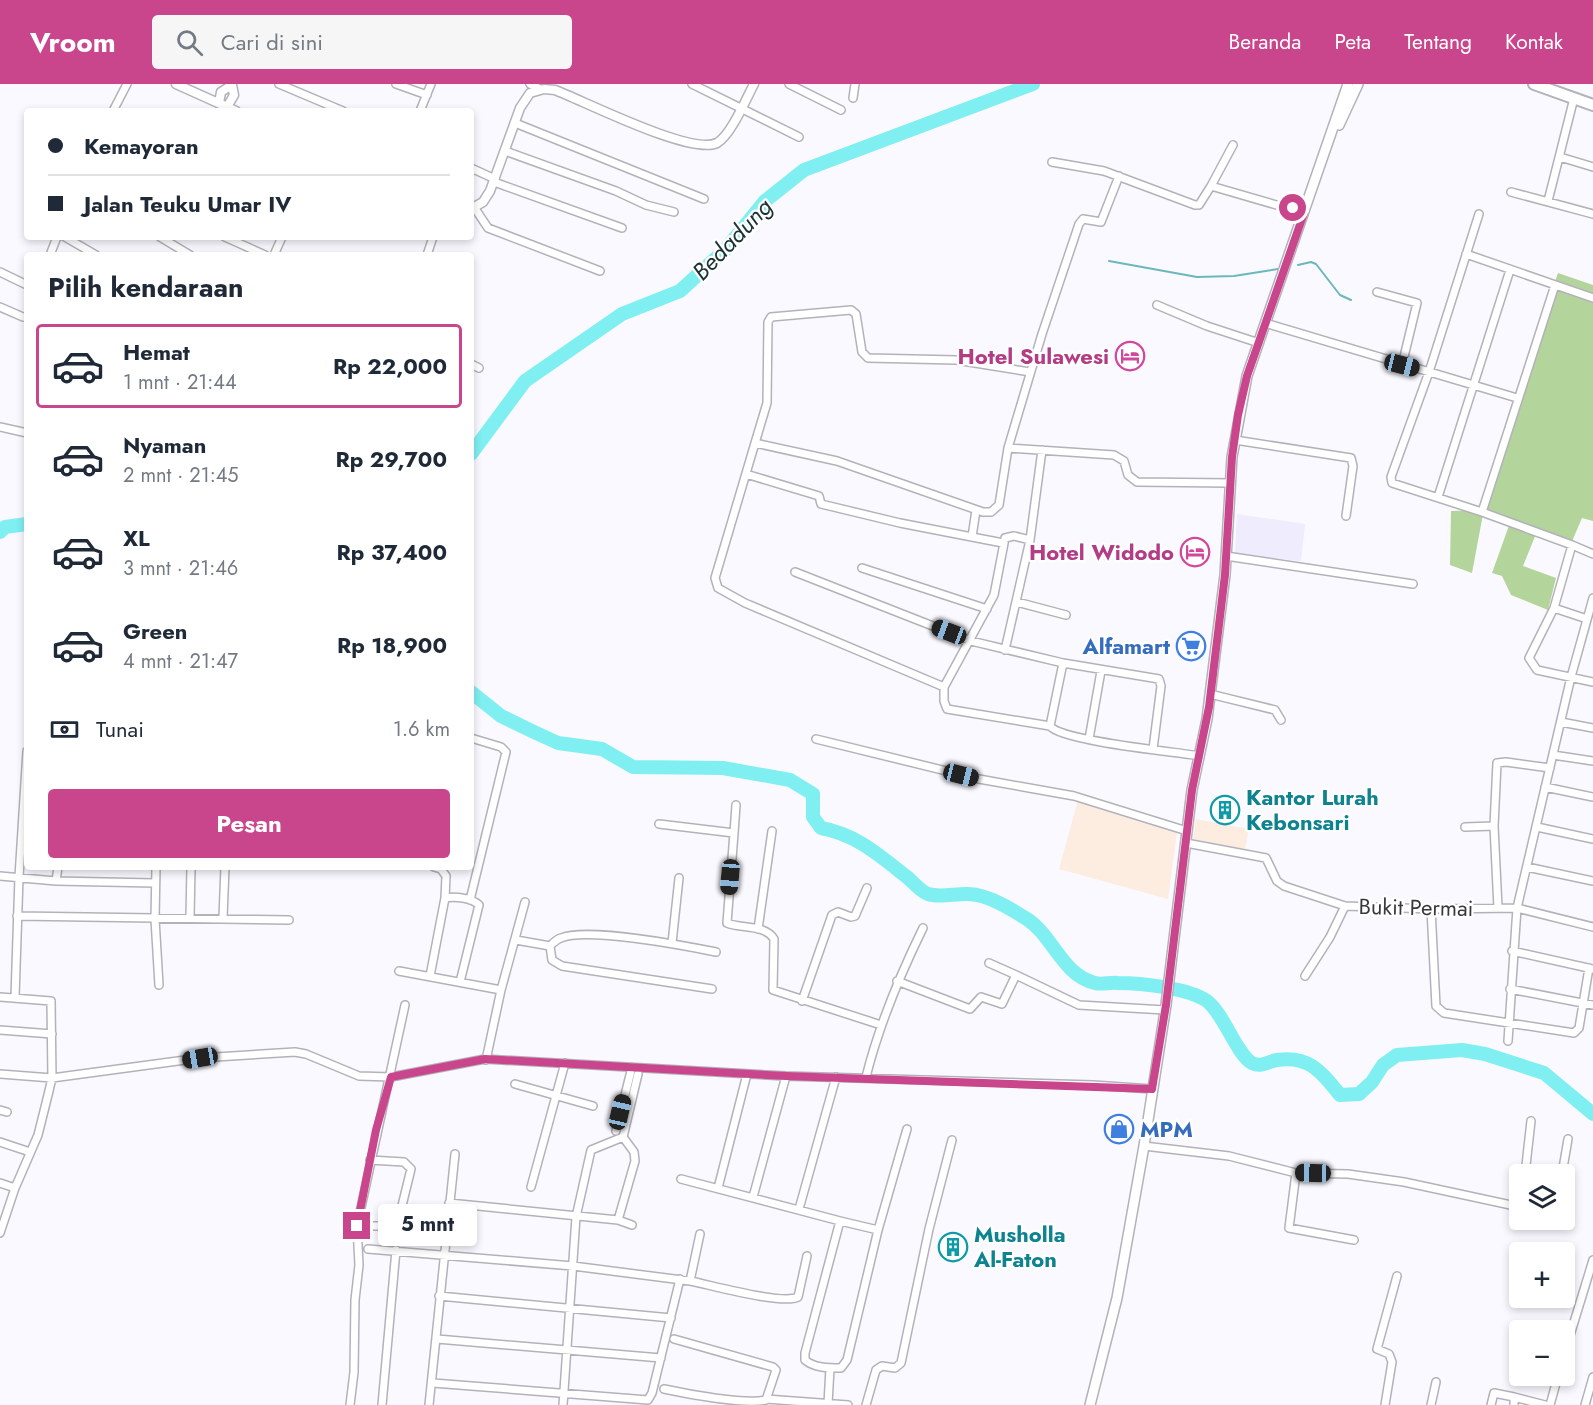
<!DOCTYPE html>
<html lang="id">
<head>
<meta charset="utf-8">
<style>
  :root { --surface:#fff; --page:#f6f6f7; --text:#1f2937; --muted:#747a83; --line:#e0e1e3; --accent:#ca468c }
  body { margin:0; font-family:Jost,sans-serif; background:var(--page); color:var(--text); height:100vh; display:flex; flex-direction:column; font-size:22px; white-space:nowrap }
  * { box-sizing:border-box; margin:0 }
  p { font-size:20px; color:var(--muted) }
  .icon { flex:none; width:33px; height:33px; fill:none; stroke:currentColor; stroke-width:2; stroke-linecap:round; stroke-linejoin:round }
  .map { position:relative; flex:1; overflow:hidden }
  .details { position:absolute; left:24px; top:168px; width:450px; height:618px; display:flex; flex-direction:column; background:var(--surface); border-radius:6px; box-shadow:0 3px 9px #0003 }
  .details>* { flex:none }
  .top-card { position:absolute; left:24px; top:24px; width:450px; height:132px; border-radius:6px; box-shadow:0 3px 9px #0003; display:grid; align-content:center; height:132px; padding:0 24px; background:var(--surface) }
  .buttons { position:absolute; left:1509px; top:1080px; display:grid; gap:12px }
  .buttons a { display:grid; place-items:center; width:66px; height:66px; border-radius:6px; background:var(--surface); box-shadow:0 3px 9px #0003; font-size:30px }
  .end { position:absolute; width:27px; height:27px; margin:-14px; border:8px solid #ca468c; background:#fff; box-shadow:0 0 0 3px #fff }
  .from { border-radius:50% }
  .bubble { position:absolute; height:42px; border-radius:6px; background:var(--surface); box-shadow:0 3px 9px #0003; font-size:20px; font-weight:700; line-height:42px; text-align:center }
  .car { position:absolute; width:18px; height:36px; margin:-18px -9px; border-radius:8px; box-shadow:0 0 4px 2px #0007; background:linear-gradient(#222 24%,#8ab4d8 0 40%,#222 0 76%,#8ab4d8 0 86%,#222 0) }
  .top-card b { display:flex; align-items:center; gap:21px; height:57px; font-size:22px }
  .top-card b+b { border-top:2px solid var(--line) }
  .top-card i { width:15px; height:15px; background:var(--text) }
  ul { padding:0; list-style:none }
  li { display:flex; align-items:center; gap:18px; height:84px; margin:0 12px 9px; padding:0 12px; border:3px solid transparent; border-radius:6px }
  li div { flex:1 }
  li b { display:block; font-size:22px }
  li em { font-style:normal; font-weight:700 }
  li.selected { border-color:var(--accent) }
  li>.icon { width:54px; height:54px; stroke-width:1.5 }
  h2 { padding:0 24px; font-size:27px; line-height:72px }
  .pay { display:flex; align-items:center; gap:15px; height:66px; padding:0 24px; font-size:22px }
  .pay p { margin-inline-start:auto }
  .cta { display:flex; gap:12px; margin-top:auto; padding:12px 24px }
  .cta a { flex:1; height:69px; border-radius:6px; background:var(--accent); color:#fff; font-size:24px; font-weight:700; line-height:69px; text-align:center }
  header { display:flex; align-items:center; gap:36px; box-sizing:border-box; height:84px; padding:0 30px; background:var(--accent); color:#fff }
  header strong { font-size:28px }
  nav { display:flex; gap:33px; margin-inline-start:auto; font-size:21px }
  .search { width:420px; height:54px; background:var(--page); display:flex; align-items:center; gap:15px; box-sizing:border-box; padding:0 21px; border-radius:6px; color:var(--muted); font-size:22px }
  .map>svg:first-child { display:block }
  .built { fill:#eeecfd }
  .education { fill:#fcede0 }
  .green { fill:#b3d49a }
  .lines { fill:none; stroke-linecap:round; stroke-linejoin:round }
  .stream { stroke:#6ab8bb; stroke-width:2 }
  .river { stroke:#7feff2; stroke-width:14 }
  .minor-casing { stroke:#b3b2bb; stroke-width:10 }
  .tertiary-casing { stroke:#b3b2bb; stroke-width:11 }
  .secondary-casing { stroke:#b3b2bb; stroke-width:12 }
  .trunk-casing { stroke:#b3b2bb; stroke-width:14 }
  .minor { stroke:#fff; stroke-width:7 }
  .tertiary { stroke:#fff; stroke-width:8 }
  .secondary { stroke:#fff; stroke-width:9 }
  .trunk { stroke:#fff; stroke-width:10 }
  .route { stroke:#ca468c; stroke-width:8 }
  .labels { text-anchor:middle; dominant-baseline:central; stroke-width:4.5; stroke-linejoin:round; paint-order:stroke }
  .hotel-label { font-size:22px; font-weight:bold; fill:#b23c85; stroke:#fff; text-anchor:end }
  .shop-label { font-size:22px; font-weight:bold; fill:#366cbe; stroke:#fff; text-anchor:end }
  .culture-label { font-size:22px; font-weight:bold; fill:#0d838f; stroke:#fff; text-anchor:start }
  .street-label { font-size:22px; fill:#39383c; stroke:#fff }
  .water-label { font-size:24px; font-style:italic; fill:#1d3232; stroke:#fff }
</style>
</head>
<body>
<header>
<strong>Vroom</strong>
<div class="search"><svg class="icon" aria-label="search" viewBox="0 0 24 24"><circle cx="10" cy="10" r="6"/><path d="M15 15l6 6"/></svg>Cari di sini</div>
<nav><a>Beranda</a><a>Peta</a><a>Tentang</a><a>Kontak</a></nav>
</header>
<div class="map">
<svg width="1593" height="1321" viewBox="0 0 1593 1321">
  <rect width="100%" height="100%" fill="#faf9ff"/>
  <!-- built -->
  <path class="built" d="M 1237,430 L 1305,440 L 1301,477 L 1235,470 Z"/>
  <!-- education -->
  <path class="education" d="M 1078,716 L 1177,748 L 1168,815 L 1059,785 Z
    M 1196,735 L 1249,745 L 1245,765 L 1193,755 Z"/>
  <!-- green -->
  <path class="green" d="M 1558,189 L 1593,201 L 1593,437 L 1582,434 L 1570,462 L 1536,450 L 1523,482 L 1556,494 L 1548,526 L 1511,511 L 1502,492 L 1492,489 L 1511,436 L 1483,430 L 1472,489 L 1450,481 L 1451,427 L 1478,426 Z"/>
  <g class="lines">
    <!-- stream -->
    <path class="stream" d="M 1109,177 L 1197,193 L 1234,192 L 1278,185
      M 1298,181 L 1311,178 L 1316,180 L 1340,211 L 1351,216"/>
    <!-- river -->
    <path class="river" d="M 471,370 L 525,297 L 622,230 L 680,207 L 726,165 L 765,117 L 804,86 L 1033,0
      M 0,448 L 5,443 L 27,440
      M 471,608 L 501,632 L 534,648 L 558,659 L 602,665 L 633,683 L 723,684 L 790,696 L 813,710 L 813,733 L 821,744 C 856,750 880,772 907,793 C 913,798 921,808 928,810 C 940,814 957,809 969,810 C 989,811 1011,825 1027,835 C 1053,852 1062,891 1095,899 C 1102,901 1111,898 1118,899 C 1141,899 1188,904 1207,917 C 1224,930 1237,971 1252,979 C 1262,984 1268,977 1277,976 C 1310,971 1322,989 1340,1011 L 1359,1010 L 1372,998 L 1383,981 L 1397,971 L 1462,966 L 1485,970 L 1544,989 L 1593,1030"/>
    <!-- minor casing -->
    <g class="minor-casing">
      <path id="minor" d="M 279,0 L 343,27
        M 396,0 L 427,11
        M 530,0 L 540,5
        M 692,0 L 799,53
        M 789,0 L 841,26
        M 853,14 L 855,0
        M 113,27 L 127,0
        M 420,27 L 431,0
        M 515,39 L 704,115
        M 505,67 L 616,107 L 646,121 L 674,128
        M 1560,73 L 1593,83
        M 1052,78 L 1104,87 L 1195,121 L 1199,121 L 1211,102 L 1304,129
        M 471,84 L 495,95
        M 494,98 L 622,144
        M 1211,102 L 1233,61
        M 1511,108 L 1593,130
        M 1548,117 L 1574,14
        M 474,123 L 488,144 L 600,187
        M 1479,130 L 1429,288 L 1391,393 L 1392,399 L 1482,428 L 1555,201
        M 65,153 L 96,171
        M 160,153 L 190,171
        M 225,153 L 265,171
        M 1466,170 L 1593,214
        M 50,171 L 57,153
        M 274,171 L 282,153
        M 427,171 L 433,153
        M 0,188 L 27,201
        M 1377,208 L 1417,219 L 1402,281
        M 1157,221 L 1207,242 L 1259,259
        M 0,223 L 23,233
        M 1265,239 L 1517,314
        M 471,280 L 479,284
        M 0,343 L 27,349
        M 1235,356 L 1351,374 L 1353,382 L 1346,432
        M 755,359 L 767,319 L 768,238 L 771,233 L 851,226 L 856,230 L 862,268 L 868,274 L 956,276 L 1030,288
        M 1008,364 L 1042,250 L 1079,140 L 1083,135 L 1101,138 L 1119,92
        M 746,390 L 819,412 L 821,420 L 900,439 L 972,453 L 976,426
        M 1438,413 L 1510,186
        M 1482,428 L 1572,461
        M 972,453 L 1003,459
        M 1593,470 L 1572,461 L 1554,524 L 1529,574 L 1537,586 L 1593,598
        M 1226,472 L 1413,500
        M 862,484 L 987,525
        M 795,488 L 971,557 L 1063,579 L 1159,595 L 1161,602 L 1153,665
        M 1017,518 L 1066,531
        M 1554,524 L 1587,535
        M 1005,566 L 1030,456 L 1042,366
        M 944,603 L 994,511 L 1005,454 L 1014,452 L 1030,456
        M 1210,610 L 1275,626 L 1281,636
        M 1561,638 L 1593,644
        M 1050,642 L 1063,579
        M 816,655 L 979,695 L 1074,712 L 1187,747
        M 1089,655 L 1101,587
        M 1553,671 L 1593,677
        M 1200,672 C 1176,668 1061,657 1050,642 L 947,625 L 944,617 L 944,603 L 745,519 L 718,504 L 715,494 L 755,359 L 837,377 L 983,428 L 991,428 L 999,421 L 1008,364 L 1114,371 L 1124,377 L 1128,391 L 1137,398 L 1230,399
        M 1545,703 L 1593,713
        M 659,740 L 734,749 L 727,839 C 741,845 765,840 774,855 L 773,906 L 881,941
        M 1494,742 L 1498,824
        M 1465,743 L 1494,742 L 1497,679 L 1506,678 L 1550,684
        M 1537,743 L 1593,755
        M 734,749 L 736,721
        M 1186,759 L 1266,774 L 1277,797 L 1284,802 L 1345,822 L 1431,825 L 1517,824 L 1593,843
        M 156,783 L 155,835 L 159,901
        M 434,783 L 441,785 L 446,792 L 445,814
        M 1527,783 L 1593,797
        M 0,792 L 56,797 L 155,799
        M 56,797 L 58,783
        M 470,816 L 506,668 L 501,663 L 471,654
        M 1431,825 L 1436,922 L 1444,929 L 1574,949 L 1579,944 L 1589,884
        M 17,832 L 289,836
        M 190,833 L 191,783
        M 223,834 L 225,783
        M 758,845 L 772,747
        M 516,856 L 550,862 C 553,859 557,855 561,854 C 587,843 686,862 716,868
        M 672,859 L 679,794
        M 550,862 L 552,876 L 562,882 L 712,905
        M 1512,867 L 1593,885
        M 989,879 L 1016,891
        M 399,887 L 501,906
        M 430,892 L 445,814 C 455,812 472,814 479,821 L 460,898
        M 1305,892 L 1330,853 L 1345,822
        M 897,897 L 970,925 L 981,913 L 1002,920 L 1016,891 L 1079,921 L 1165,926
        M 1510,905 L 1593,921
        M 0,913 L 51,917 L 52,994 L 48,1011 L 38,1051 L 15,1104 L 0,1149
        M 15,913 L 19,793 L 27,667
        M 802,917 L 832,831 L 838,828 L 851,833 L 855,832 L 867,804
        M 0,946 L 52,950
        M 1508,957 L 1517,824 L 1571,593 L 1593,514
        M 486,976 L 501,906 L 525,818
        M 0,990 L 52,994 L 200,974 L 295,968 L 306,970 L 359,992 L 391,993 L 485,975 L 786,992 L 1093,1001 L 1152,1005
        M 866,993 C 879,941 899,893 923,844
        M 515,1000 L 593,1022
        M 0,1026 L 7,1028
        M 616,1047 L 632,983
        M 0,1058 L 30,1068
        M 1144,1062 L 1229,1072 L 1296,1089 L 1348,1090 L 1404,1098 L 1520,1123
        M 1296,1089 L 1289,1144 L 1354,1156
        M 1525,1090 L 1531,1037
        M 1562,1090 L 1568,1055
        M 681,1095 L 840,1137
        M 0,1099 L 15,1104
        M 531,1103 L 565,979
        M 718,1104 L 747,990
        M 753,1113 L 786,992
        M 449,1119 L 618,1136 L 632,1141
        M 799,1125 L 836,993
        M 618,1136 L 635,1077 L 634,1068 L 623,1053
        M 840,1137 L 878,1146 L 847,1276 L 841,1284 C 829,1284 814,1284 805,1276 L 805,1269 Z
        M 357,1142 L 397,1142 L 411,1085 L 404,1078 L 370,1076
        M 878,1146 L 907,1045
        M 700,1150 L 690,1197 C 711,1201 782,1221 798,1213 L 807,1172
        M 368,1165 L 573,1182 L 690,1197
        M 439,1212 L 671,1234
        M 437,1255 L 661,1274
        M 1564,1271 L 1593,1176
        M 433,1299 L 648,1316 L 652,1309 L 680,1195
        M 664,1305 C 687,1310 746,1321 766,1316 L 776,1286 L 773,1283 L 674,1255
        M 766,1315 L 848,1321
        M 828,1320 L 830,1284
        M 350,1321 L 354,1288 L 355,1216 L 359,1181 L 357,1142 L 405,921
        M 382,1321 L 396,1166
        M 429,1321 L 455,1070
        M 563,1321 L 576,1133 L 591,1066 L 623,1053 L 638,990
        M 866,1321 L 876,1286 L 882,1282 L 895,1284 L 901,1279 L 929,1145 L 952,1056
        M 1385,1321 L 1392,1278 L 1389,1270 L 1377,1265 L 1397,1192
        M 1431,1321 L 1436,1298
        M 1491,1321 L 1494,1309 L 1514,1313
        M 1514,1321 L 1514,1313 L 1545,1321
        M 1550,1321 L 1558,1292
        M 1585,1321 L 1593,1293"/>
    </g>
    <!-- tertiary casing -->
    <g class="tertiary-casing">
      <path id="tertiary" d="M 176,0 L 236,27
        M 219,19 L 221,8 L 232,1
        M 227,23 L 234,11 L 232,1
        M 471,125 L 483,118 L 490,107 L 520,24 L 530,9 L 544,5 L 555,6 C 584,17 692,72 717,59 C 731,51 746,15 754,0"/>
    </g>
    <!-- secondary casing -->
    <g class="secondary-casing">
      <path id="secondary" d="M 1339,41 L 1358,0
        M 1090,1321 L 1117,1214 L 1144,1062 L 1166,921 L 1192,706 L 1207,635 L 1225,491 L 1232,373 L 1247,292 L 1348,0"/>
    </g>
    <!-- trunk casing -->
    <g class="trunk-casing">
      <path id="trunk" d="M 1534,0 L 1593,21"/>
    </g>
    <!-- minor -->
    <use href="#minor" class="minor"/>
    <!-- tertiary -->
    <use href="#tertiary" class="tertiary"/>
    <!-- secondary -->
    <use href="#secondary" class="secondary"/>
    <!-- trunk -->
    <use href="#trunk" class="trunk"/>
  </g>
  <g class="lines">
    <!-- route -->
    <path class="route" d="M 357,1142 L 376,1046 L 391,993 L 485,975 L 786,992 L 1152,1005 L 1166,921 L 1192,706 L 1209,623 L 1225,491 L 1232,373 L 1238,331 L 1247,292 L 1304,129 L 1293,124"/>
  </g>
  <!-- icons -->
  <defs>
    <g id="hotel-ring" transform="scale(1.5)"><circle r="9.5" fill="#fff" stroke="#d1479c" stroke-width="1.5"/><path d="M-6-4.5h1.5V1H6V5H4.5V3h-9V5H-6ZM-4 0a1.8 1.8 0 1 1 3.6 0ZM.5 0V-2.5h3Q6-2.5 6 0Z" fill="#d1479c"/></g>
    <g id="supermarket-ring" transform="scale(1.5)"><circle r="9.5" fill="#fff" stroke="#3f7fe0" stroke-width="1.5"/><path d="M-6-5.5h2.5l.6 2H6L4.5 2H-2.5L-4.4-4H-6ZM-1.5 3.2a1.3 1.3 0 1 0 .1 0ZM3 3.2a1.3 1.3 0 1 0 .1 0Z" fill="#3f7fe0"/></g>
    <g id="building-ring" transform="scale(1.5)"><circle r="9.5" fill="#fff" stroke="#0f9aa8" stroke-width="1.5"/><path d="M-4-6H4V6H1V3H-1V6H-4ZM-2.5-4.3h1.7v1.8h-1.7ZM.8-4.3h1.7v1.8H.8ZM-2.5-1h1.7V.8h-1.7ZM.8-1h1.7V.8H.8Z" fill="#0f9aa8"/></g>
    <g id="shop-ring" transform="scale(1.5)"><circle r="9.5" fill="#fff" stroke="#3f7fe0" stroke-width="1.5"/><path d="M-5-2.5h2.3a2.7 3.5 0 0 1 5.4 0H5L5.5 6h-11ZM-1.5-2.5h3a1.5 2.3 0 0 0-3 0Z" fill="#3f7fe0"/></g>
  </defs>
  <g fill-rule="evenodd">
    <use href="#hotel-ring" x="1130" y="272"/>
    <use href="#hotel-ring" x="1195" y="468"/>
    <use href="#supermarket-ring" x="1191" y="562"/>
    <use href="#building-ring" x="1225" y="726"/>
    <use href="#shop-ring" x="1119" y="1045"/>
    <use href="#building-ring" x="953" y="1163"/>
  </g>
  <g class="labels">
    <!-- hotel labels -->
    <g class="hotel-label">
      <text x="1109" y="272">Hotel Sulawesi</text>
      <text x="1174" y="468">Hotel Widodo</text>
    </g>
    <!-- shop labels -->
    <g class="shop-label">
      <text x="1170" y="562">Alfamart</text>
      <text x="1140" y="1045" text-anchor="start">MPM</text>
    </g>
    <!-- culture labels -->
    <g class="culture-label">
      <text x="1246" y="713">Kantor Lurah<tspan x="1246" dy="25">Kebonsari</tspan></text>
      <text x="974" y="1150">Musholla<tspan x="974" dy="25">Al-Faton</tspan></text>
    </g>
    <!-- street labels -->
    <g class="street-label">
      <text transform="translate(1416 823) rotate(1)">Bukit Permai</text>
    </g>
    <!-- water labels -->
    <g class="water-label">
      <text transform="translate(732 155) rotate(-46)">Bedadung</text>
    </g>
  </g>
</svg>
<div class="buttons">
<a><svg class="icon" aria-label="layers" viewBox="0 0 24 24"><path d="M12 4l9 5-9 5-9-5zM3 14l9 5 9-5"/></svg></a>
<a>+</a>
<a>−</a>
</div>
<i class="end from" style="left:1293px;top:124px"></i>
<i class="end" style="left:357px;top:1142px"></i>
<div class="bubble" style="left:378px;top:1120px;width:99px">5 mnt</div>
<i class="car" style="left:1402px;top:281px;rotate:104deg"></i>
<i class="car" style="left:949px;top:548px;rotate:291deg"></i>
<i class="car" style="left:961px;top:691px;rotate:104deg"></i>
<i class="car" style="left:730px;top:793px;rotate:185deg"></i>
<i class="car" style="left:200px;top:974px;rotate:260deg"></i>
<i class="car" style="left:620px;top:1028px;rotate:13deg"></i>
<i class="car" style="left:1313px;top:1089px;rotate:271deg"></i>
<div class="top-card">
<b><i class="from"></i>Kemayoran</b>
<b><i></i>Jalan Teuku Umar IV</b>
</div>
<section class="details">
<h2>Pilih kendaraan</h2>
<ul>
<li class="selected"><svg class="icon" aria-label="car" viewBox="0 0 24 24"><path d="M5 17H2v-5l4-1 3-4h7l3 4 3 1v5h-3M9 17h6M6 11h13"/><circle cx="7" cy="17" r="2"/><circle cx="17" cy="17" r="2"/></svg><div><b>Hemat</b><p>1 mnt · 21:44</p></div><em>Rp 22,000</em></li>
<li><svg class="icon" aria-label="car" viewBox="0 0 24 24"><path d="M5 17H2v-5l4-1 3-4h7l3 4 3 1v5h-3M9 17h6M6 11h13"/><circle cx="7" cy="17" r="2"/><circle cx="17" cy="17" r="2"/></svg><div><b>Nyaman</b><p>2 mnt · 21:45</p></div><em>Rp 29,700</em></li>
<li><svg class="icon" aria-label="car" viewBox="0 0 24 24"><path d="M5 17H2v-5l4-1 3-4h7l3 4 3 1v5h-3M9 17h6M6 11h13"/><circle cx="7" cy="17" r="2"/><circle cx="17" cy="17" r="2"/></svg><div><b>XL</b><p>3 mnt · 21:46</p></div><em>Rp 37,400</em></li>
<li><svg class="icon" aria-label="car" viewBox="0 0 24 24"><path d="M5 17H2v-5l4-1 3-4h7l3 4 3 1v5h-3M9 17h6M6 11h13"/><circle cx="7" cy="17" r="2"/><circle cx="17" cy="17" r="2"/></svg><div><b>Green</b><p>4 mnt · 21:47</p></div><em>Rp 18,900</em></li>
</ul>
<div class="pay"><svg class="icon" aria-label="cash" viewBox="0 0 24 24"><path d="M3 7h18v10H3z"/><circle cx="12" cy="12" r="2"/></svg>Tunai<p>1.6 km</p></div>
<div class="cta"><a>Pesan</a></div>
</section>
</div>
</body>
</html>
